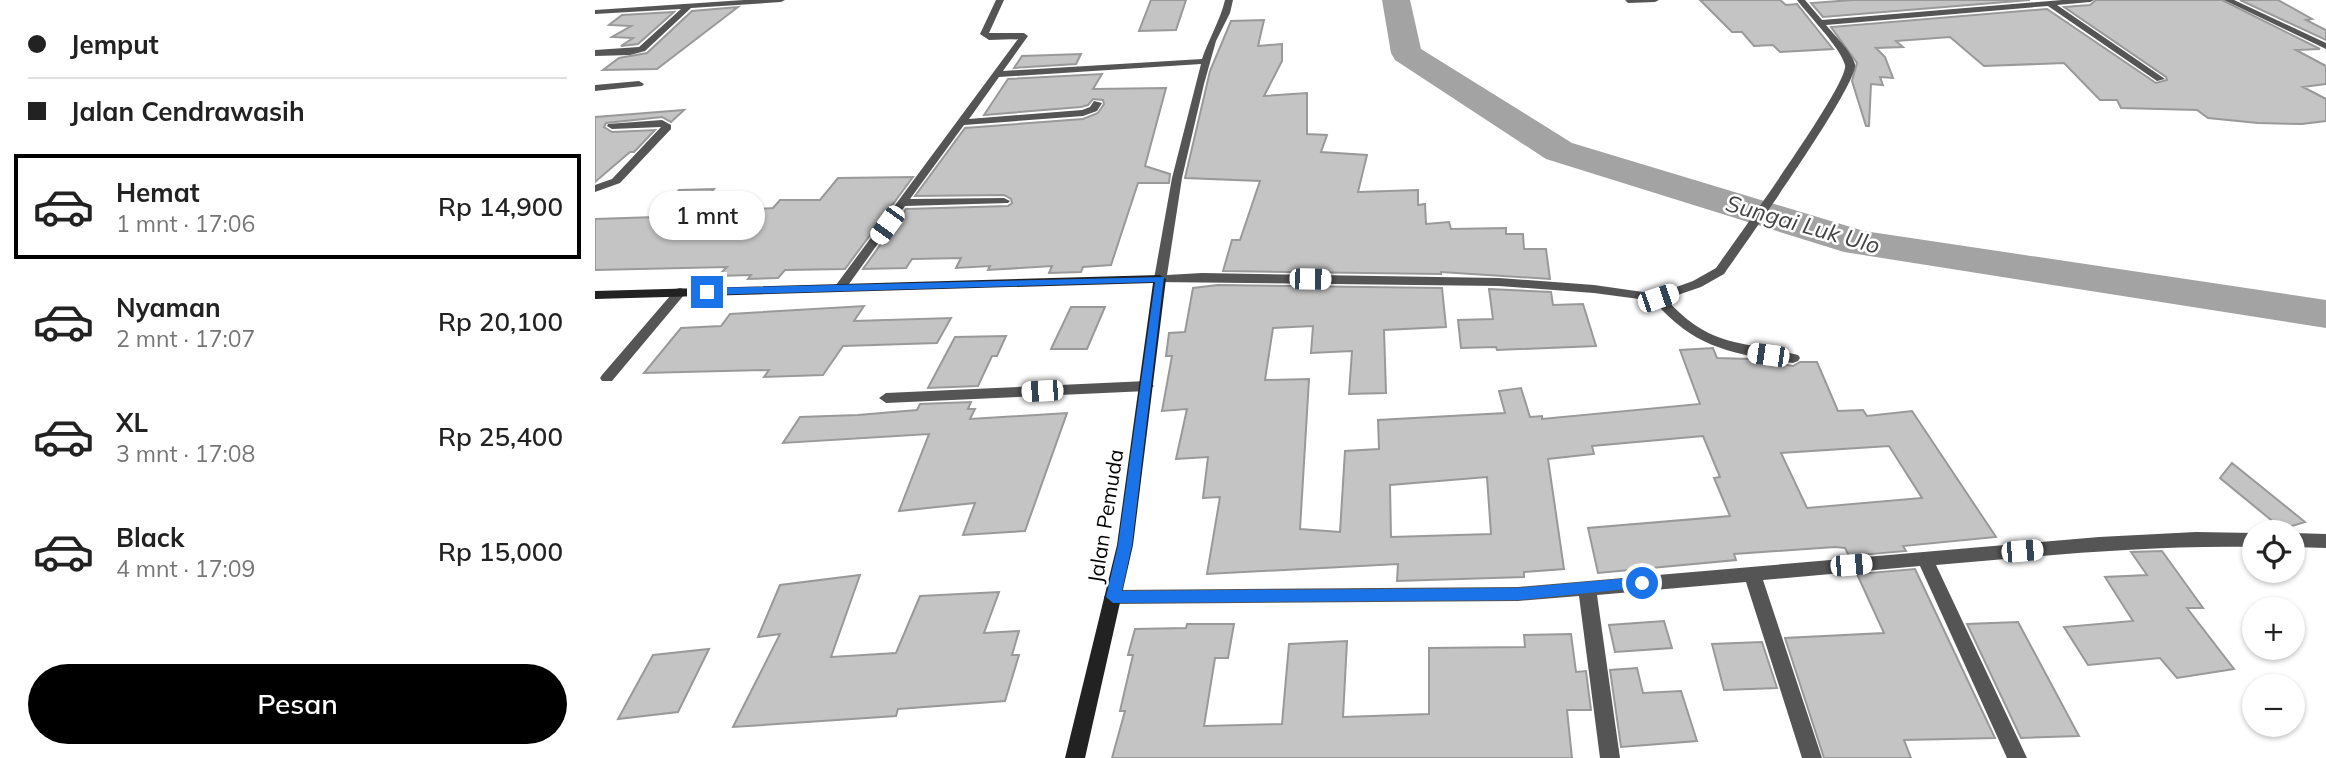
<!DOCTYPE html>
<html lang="id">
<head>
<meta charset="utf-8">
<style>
  :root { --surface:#fff; --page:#f6f6f6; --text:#222; --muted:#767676; --line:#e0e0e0; --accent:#000 }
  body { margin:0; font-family:Mulish,sans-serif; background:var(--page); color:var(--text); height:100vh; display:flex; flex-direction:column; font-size:26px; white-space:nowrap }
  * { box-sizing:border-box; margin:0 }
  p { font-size:23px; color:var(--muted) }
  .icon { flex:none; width:38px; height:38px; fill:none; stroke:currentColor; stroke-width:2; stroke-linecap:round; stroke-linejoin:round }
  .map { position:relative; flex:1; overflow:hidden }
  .details { display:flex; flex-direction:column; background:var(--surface); width:595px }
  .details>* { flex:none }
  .top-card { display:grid; align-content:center; height:154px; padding:0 28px; background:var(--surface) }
  .fabs { position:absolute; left:1647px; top:520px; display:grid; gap:14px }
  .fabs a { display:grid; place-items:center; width:63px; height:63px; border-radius:50%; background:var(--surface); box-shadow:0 2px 5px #0004; font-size:35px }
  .end { position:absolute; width:32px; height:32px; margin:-16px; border:9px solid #1a73e8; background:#fff; box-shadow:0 0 0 4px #fff }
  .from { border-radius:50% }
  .bubble { position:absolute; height:49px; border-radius:24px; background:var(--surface); box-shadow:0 2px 5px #0004; font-size:23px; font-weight:600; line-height:49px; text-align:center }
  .car { position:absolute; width:21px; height:42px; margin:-21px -10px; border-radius:9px; box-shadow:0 0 5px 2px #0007; background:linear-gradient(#fff 24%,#345 0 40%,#fff 0 76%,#345 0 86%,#fff 0) }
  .top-card b { display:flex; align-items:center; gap:24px; height:66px; font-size:26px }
  .top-card b+b { border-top:2px solid var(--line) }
  .top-card i { width:18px; height:18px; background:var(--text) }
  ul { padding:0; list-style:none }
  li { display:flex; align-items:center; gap:21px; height:105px; margin:0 14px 10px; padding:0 14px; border:4px solid transparent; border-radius:0px }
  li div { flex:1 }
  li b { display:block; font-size:26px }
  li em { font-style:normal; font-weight:600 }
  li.selected { border-color:var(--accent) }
  li>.icon { width:63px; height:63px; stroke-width:1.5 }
  .cta { display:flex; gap:14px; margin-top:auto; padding:14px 28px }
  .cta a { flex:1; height:80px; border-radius:42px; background:var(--accent); color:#fff; font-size:28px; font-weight:600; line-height:80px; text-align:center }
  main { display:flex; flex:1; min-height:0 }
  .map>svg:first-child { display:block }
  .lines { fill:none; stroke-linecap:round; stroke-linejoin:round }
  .river { fill:#a3a3a3; fill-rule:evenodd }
  .building { fill:#c4c4c4; stroke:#999; stroke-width:2; fill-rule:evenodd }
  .minor { fill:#555; fill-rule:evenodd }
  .secondary { fill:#222; fill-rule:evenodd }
  .route { fill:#1a73e8 }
  .labels { text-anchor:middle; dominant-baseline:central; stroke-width:5; stroke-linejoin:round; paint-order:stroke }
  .street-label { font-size:21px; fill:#000; stroke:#fff }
  .water-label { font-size:23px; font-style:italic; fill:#444; stroke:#fff }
</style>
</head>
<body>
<main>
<section class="details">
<div class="top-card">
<b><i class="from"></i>Jemput</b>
<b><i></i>Jalan Cendrawasih</b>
</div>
<ul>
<li class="selected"><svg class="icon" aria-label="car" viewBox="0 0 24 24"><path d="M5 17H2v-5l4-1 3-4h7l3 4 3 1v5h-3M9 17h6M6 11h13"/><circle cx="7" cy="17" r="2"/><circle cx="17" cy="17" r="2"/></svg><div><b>Hemat</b><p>1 mnt · 17:06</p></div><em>Rp 14,900</em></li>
<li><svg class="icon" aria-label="car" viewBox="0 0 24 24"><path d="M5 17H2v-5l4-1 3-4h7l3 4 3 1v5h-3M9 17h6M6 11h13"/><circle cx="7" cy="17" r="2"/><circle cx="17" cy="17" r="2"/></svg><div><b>Nyaman</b><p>2 mnt · 17:07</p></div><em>Rp 20,100</em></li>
<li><svg class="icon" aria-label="car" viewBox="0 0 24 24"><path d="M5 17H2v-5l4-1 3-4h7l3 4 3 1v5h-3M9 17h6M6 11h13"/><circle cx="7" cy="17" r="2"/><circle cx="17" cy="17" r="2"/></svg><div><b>XL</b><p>3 mnt · 17:08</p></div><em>Rp 25,400</em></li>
<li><svg class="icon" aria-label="car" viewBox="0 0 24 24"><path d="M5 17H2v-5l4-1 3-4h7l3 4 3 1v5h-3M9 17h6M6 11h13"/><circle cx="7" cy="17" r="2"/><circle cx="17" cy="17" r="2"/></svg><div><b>Black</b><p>4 mnt · 17:09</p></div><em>Rp 15,000</em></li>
</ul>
<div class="cta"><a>Pesan</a></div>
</section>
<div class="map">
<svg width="1731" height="758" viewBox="0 0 1731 758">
  <rect width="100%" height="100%" fill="#fff"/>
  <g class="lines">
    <!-- river -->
    <path class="river" d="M 787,0 L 815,0 L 826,49 L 977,143 L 1269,231 L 1731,300 L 1731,328 L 1249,252 L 951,159 L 800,60 L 796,53 Z"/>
  </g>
  <!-- building -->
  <path class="building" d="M 556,0 L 591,0 L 581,30 L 544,31 Z
    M 1105,0 L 1185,0 L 1191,5 L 1202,4 L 1238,49 L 1185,52 L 1178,45 L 1159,46 L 1147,32 L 1137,32 Z
    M 1258,0 L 1435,0 L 1228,17 L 1216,3 Z
    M 1501,0 L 1627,0 L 1725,49 L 1701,50 L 1731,66 L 1731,84 L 1708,87 L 1731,99 L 1731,121 L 1707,124 L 1663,123 L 1613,118 L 1602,110 L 1526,108 L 1522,100 L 1505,100 L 1469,63 L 1389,66 L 1355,37 L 1301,41 L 1308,47 L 1281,48 L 1290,57 L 1298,78 L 1285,77 L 1288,85 L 1276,84 L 1274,126 L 1271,126 L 1257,81 L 1262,63 L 1236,27 L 1452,9 L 1561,83 L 1572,80 L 1571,77 L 1469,7 L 1495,5 Z
    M 1645,0 L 1683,0 L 1717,19 L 1711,20 L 1731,30 L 1731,40 Z
    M 143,7 L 62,69 L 8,70 L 24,58 L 52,53 L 97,11 Z
    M 79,12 L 43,44 L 26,46 L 38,38 L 17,37 L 36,26 L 14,25 L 27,15 Z
    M 669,20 L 663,46 L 687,44 L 687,61 L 669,96 L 712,93 L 712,134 L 732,135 L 726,152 L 772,155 L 763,192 L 823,190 L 823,205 L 830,204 L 831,224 L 854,222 L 856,229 L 911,228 L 911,234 L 928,234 L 929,249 L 951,249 L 955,279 L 846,272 L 846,274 L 628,271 L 637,240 L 645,240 L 665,181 L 590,178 L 615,71 L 636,21 Z
    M 486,54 L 481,64 L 419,68 L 427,56 Z
    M 507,74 L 498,89 L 571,88 L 550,166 L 575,174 L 574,183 L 543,183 L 516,265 L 488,267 L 486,272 L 454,273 L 457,266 L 393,270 L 395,266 L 361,268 L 366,258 L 317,259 L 311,268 L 268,269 L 311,209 L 413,206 L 417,203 L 416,199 L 409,195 L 320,196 L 370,128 L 488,119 L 503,113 L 509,104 L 508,100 L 498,99 L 493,105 L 486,107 L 389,115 L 413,79 Z
    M 89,110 L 76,122 L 67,117 L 11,123 L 9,127 L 17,132 L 60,130 L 39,152 L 35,152 L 0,182 L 0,117 Z
    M 318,177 L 250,269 L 190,270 L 183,278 L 153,279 L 156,275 L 123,276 L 132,267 L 0,270 L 0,219 L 61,217 L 84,190 L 119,189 L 97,213 L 178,208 L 185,200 L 225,200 L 243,178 Z
    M 623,285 L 847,288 L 851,327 L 789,330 L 791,393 L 754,394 L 757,351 L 716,353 L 718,326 L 678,328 L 670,380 L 714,379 L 705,529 L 745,532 L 750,451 L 784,449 L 783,420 L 910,413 L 904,391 L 926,388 L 935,417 L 947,416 L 947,419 L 1105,404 L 1085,350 L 1118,348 L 1122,358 L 1156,359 L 1198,366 L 1205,362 L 1222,362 L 1243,411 L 1268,410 L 1272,416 L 1317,411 L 1401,537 L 1308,546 L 1311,551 L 1254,556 L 1250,548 L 1240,547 L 1139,554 L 1141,560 L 1003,573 L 993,528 L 1135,516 L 1119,478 L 1125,477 L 1108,436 L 997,446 L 999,454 L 953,459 L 969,569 L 929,572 L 929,577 L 802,581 L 803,564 L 612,574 L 625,497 L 608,498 L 613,457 L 581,459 L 592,409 L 567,411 L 577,356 L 571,356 L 574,333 L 590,332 L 598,288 ZM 1294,446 L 1327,498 L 1212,508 L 1186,453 ZM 892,477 L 896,534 L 796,537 L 795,485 Z
    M 894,289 L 956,292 L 958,305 L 988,304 L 1001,346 L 902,350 L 901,347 L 866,348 L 863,320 L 898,319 Z
    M 269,306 L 259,321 L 356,318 L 342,343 L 248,346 L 228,375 L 169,377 L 174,370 L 49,373 L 86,328 L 126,326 L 135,314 Z
    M 476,307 L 510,307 L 492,349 L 456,349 Z
    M 411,336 L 402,356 L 397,356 L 383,386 L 333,388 L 360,337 Z
    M 376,402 L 373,409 L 380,409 L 375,419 L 472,413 L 430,531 L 368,535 L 380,503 L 304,511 L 334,434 L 188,443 L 205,417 L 263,415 L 322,410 L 325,404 Z
    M 1637,463 L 1710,522 L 1687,529 L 1625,478 Z
    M 1567,551 L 1608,608 L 1592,608 L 1639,669 L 1582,678 L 1565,658 L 1493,665 L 1469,627 L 1538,621 L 1510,577 L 1552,575 L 1536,552 Z
    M 1320,569 L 1400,738 L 1309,740 L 1316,758 L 1229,758 L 1190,638 L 1289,633 L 1262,574 Z
    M 265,575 L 236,657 L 301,653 L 325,596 L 404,592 L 389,633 L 424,631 L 417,655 L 424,655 L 410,701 L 303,709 L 301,716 L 138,727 L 185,634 L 163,637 L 185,585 Z
    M 1069,621 L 1077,648 L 1020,652 L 1014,625 Z
    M 1423,622 L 1431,637 L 1484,736 L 1426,738 L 1372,624 Z
    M 592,624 L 639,624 L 633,658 L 620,658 L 609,726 L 687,724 L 694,644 L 752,641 L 748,717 L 834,714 L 834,648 L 930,647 L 929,635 L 976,634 L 981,672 L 991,671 L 996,710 L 972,710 L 977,758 L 517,758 L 530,711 L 525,711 L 538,655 L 533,655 L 540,629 L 591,628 Z
    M 1167,642 L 1182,688 L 1129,690 L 1117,644 Z
    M 114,649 L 83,712 L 23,719 L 58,655 Z
    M 1042,668 L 1048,693 L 1086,691 L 1102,741 L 1026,747 L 1015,670 Z"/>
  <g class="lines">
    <!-- minor -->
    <path class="minor" d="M 149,0 L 190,0 L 186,2 L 96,8 L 50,51 L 35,55 L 0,56 L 0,50 L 44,47 L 86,9 L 0,14 L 0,10 Z
      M 401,0 L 409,0 L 394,33 L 429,33 L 433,36 L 408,71 L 607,59 C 614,38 625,21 630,0 L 638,0 L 635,13 L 621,41 L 609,84 L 587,178 L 572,275 L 607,273 L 904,278 L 999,285 L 1062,294 L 1098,281 L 1121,268 C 1139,242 1255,83 1250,65 C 1246,48 1213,15 1202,0 L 1210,0 L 1227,20 L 1467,0 L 1499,0 L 1495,2 L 1462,5 L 1570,79 L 1562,81 L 1453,6 L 1231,25 C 1240,36 1256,51 1260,64 C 1265,83 1147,248 1129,274 L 1106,287 L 1071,299 C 1116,349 1146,340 1203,355 L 1205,358 L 1203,361 L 1198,363 C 1139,354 1100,349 1059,301 L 999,293 L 904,286 L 561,282 L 559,279 L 577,178 L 606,64 L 404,77 L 374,119 L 487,110 L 495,107 L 499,101 L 507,103 L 502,111 L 488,116 L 369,125 L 315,199 L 409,198 L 415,201 L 413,203 L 310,206 L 249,291 L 241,291 L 239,288 L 241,285 L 423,39 L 394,40 L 385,34 Z
      M 1030,0 L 1064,0 L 1060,2 L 1033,3 Z
      M 1629,0 L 1639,0 L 1731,43 L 1731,49 Z
      M 44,81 L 49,84 L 47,86 L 0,91 L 0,85 Z
      M 67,120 L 76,125 L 76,129 L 25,183 L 0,192 L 0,185 L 17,179 L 66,127 L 17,129 L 12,126 L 13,124 Z
      M 85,288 L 89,289 L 91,292 L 89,295 L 17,381 L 7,381 L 5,378 L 7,375 L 81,289 Z
      M 552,381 L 559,386 L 552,391 L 291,403 L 284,398 L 291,393 Z
      M 1601,532 L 1659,533 L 1659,547 C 1553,545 1447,556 1341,565 L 1432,758 L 1412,758 L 1325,566 L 1168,580 L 1227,758 L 1207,758 L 1151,582 L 1002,595 L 1025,758 L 1005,758 L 984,596 L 923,601 L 518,604 L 512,602 L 509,597 L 512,592 L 518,590 L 923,587 L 1504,537 Z
      M 1698,533 L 1731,534 L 1731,548 L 1698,547 Z"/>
    <!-- secondary -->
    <path class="secondary" d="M 565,275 L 571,279 L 538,545 L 490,758 L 470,758 L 522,545 L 558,283 L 0,299 L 0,291 Z"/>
  </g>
  <!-- route -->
  <path class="route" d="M 569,277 L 537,545 L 527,591 L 923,588 L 1047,577 L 1054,583 L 1052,587 L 923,600 L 518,603 L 511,597 L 523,545 L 560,282 L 112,295 L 107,292 L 112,288 Z"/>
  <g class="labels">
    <!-- street labels -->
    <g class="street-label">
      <text transform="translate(510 516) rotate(-81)">Jalan Pemuda</text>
    </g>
    <!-- water labels -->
    <g class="water-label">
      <text transform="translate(1208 224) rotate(16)">Sungai Luk Ulo</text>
    </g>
  </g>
</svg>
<div class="fabs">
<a><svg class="icon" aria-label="locate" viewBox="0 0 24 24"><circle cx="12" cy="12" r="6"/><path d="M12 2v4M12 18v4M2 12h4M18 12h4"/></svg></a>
<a>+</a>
<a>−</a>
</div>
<i class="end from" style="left:1047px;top:583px"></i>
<i class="end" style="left:112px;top:292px"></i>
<div class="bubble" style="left:54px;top:191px;width:116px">1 mnt</div>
<i class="car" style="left:292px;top:225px;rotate:216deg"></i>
<i class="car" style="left:715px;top:279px;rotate:91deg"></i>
<i class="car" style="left:1063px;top:298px;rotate:71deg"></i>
<i class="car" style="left:1173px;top:355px;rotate:278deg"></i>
<i class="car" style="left:447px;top:391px;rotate:267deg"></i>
<i class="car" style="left:1427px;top:551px;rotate:85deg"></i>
<i class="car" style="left:1256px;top:565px;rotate:85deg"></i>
</div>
</main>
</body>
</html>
